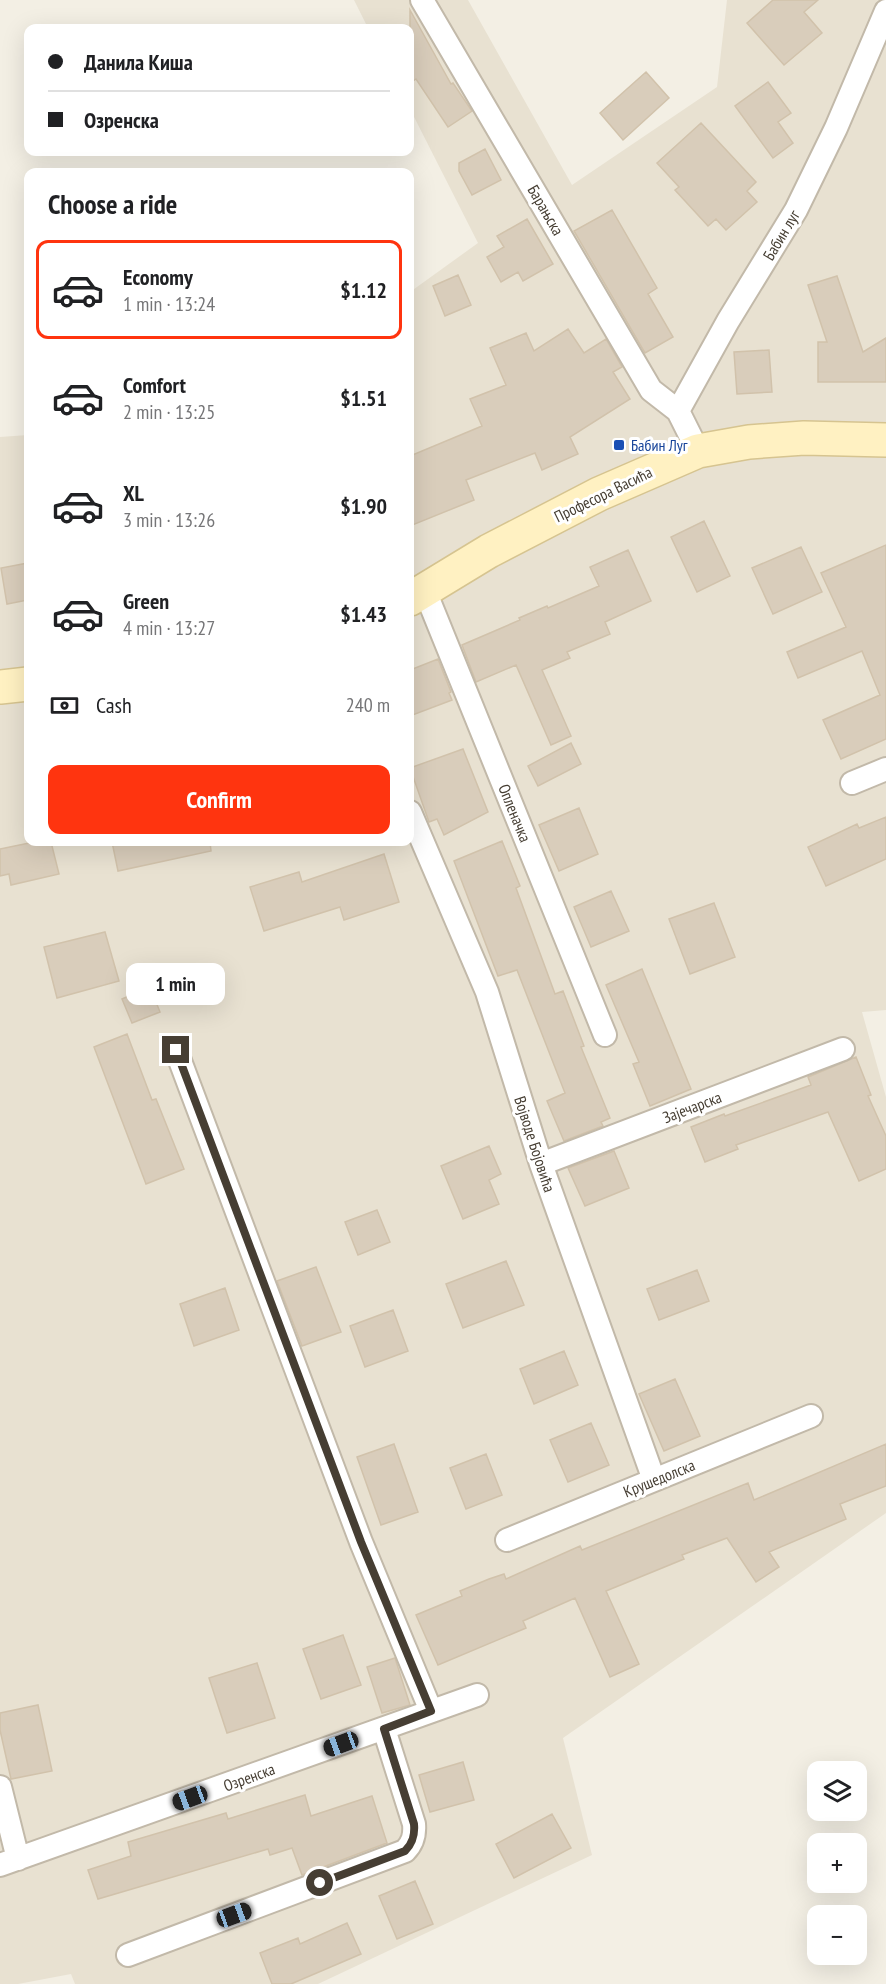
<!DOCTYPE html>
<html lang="en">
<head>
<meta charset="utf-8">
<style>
  :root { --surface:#fff; --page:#f2f2f2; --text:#202124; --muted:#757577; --line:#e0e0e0; --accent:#ff340f }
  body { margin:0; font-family:"PT Sans Narrow",sans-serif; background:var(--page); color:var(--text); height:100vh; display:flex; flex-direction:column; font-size:22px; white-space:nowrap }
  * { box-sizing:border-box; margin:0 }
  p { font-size:20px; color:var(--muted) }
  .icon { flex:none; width:33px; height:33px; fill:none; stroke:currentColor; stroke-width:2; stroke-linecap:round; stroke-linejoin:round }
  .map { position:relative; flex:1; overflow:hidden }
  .side { position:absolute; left:24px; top:168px; width:390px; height:678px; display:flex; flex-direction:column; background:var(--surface); border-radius:12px; box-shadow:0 6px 24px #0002 }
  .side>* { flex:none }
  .banner { position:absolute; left:24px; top:24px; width:390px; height:132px; border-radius:12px; box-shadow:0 6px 24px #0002; display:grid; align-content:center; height:132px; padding:0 24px; background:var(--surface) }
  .tools { position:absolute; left:807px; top:1761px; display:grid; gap:12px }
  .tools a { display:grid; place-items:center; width:60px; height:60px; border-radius:12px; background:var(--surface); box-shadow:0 6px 24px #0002; font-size:30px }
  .end { position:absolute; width:27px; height:27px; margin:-14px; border:8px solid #463e33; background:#fff; box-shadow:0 0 0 3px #fff }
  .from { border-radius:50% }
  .bubble { position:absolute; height:42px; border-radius:12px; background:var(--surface); box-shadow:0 6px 24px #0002; font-size:20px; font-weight:700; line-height:42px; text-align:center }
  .car { position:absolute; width:18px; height:36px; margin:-18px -9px; border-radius:8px; box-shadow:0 0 4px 2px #0007; background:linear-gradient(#222 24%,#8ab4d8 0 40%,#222 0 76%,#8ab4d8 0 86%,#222 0) }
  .banner b { display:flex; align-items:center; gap:21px; height:57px; font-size:22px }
  .banner b+b { border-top:2px solid var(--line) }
  .banner i { width:15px; height:15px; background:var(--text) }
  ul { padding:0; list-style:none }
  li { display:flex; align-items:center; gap:18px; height:99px; margin:0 12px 9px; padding:0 12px; border:3px solid transparent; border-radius:12px }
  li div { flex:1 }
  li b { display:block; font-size:22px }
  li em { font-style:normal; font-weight:700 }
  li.active { border-color:var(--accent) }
  li>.icon { width:54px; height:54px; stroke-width:1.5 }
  h2 { padding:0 24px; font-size:27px; line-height:72px }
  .pay { display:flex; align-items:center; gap:15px; height:66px; padding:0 24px; font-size:22px }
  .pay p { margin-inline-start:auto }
  .primary-button { display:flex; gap:12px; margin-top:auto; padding:12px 24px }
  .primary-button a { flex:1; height:69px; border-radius:12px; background:var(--accent); color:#fff; font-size:24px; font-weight:700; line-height:69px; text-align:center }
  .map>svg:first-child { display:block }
  .residential { fill:#e8e1d1 }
  .building { fill:#d9cdbb; stroke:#d1c2ab; stroke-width:1.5 }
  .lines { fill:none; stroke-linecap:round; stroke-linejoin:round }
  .street-casing { stroke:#c2b9a9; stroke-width:26 }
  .secondary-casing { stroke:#d6c490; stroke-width:36 }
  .street { stroke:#fff; stroke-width:22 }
  .secondary { stroke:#fff1c2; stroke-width:33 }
  .route { stroke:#463e33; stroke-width:8 }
  .transit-dot { fill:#1a4fb4; stroke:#fff; stroke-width:2 }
  .labels { text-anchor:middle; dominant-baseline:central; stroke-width:6; stroke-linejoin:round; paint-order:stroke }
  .street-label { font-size:16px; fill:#463e33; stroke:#fff }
  .transit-label { font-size:16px; fill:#164399; stroke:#fff; text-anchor:start }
</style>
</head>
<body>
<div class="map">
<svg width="886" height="1984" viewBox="0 0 886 1984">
  <rect width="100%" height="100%" fill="#f3efe4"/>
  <!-- residential -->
  <path class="residential" d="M 354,0 L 468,0 L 572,185 L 717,87 L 727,0 L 886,0 L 886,1010 L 862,1012 L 886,1097 L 886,1513 L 563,1738 L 592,1855 L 318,1984 L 75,1984 L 71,1974 L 18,1984 L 0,1984 L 0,437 L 28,435 L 28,842 L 410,842 L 410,292 L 478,243 L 410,109 L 410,28 L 368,28 Z"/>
  <!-- building -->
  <path class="building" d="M 773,0 L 818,0 L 804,12 L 822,33 L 784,65 L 747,23 Z
    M 410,10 L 451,84 L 453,83 L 472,111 L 448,127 L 416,79 L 410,83 Z
    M 646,72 L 669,98 L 623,140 L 600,113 Z
    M 768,82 L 791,113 L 778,122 L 793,143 L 773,158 L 735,106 Z
    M 701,123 L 756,182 L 747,191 L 757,202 L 726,230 L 716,219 L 708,226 L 675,190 L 679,187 L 657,163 Z
    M 485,149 L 501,180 L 472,195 L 459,171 L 459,163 Z
    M 612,210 L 657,288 L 648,294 L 673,337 L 645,353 L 574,231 Z
    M 527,219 L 553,264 L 523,281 L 518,272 L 501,282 L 487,257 L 504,247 L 497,236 Z
    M 458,275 L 471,305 L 445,316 L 433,286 Z
    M 837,276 L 863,352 L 886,338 L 886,382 L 818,382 L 818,342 L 827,342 L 808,285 Z
    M 568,329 L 584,353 L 606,339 L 622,367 L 613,372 L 630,399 L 570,437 L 578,454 L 542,470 L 535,453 L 466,480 L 474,500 L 410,526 L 410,456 L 482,426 L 470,399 L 506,385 L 490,348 L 526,333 L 534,351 Z
    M 769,350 L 772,392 L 737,394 L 734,352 Z
    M 704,521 L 730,576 L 697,592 L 671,537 Z
    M 886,545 L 886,739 L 841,759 L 823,720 L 880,695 L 862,651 L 798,678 L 787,652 L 846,627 L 821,573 Z
    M 801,547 L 822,592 L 773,614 L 752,568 Z
    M 628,550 L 651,601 L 605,622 L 610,634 L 567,652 L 570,658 L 542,670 L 571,736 L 551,745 L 516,665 L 476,682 L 462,645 L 520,620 L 519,618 L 547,606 L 548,608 L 599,586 L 590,567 Z
    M 28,563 L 28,600 L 7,604 L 1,568 Z
    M 438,659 L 451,692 L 449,693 L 452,700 L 410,716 L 410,670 Z
    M 571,743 L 581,764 L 538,786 L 528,766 Z
    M 463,749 L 488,812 L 444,835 L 437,819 L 429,822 L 410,768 Z
    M 579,808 L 598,854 L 559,871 L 539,825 Z
    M 886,817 L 886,859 L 826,886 L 808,847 L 857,824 L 859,828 Z
    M 502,841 L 520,886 L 516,888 L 555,994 L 563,991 L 584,1046 L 581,1047 L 610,1118 L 601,1122 L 603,1126 L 564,1141 L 547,1101 L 565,1093 L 517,970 L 498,976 L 454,861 Z
    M 34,842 L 51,842 L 59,874 L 11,885 L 9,874 L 0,876 L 0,849 Z
    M 112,842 L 210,842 L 211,851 L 118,871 Z
    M 384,854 L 399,902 L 344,920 L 340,907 L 264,931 L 250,887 L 299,872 L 302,882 Z
    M 611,891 L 629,931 L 591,947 L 574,907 Z
    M 714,903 L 735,957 L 690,974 L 669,919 Z
    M 105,932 L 119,981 L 57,998 L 44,947 Z
    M 642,969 L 691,1089 L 650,1106 L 633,1064 L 639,1062 L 606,985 Z
    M 150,987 L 160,1012 L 132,1023 L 122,999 Z
    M 127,1034 L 152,1100 L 156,1099 L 184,1169 L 146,1184 L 94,1047 Z
    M 856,1057 L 871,1095 L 868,1096 L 886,1136 L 886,1169 L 859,1181 L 828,1112 L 736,1145 L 738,1149 L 705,1162 L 691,1127 L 724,1114 L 725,1116 L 811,1085 L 808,1077 Z
    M 489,1146 L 501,1174 L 489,1180 L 499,1204 L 463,1219 L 441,1166 Z
    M 614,1151 L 629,1188 L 585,1206 L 568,1168 Z
    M 377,1210 L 390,1242 L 358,1255 L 345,1222 Z
    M 506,1261 L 524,1305 L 463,1328 L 446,1284 Z
    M 316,1267 L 341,1332 L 302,1346 L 277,1281 Z
    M 697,1270 L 709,1301 L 659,1320 L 647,1289 Z
    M 225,1288 L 239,1330 L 194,1346 L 180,1304 Z
    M 393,1310 L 408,1351 L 365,1367 L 350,1326 Z
    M 564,1351 L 578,1385 L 534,1404 L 520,1369 Z
    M 675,1379 L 700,1436 L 664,1451 L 639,1394 Z
    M 591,1423 L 609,1465 L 568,1482 L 550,1440 Z
    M 394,1444 L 418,1512 L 381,1525 L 357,1457 Z
    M 886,1444 L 886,1486 L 840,1504 L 846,1519 L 769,1552 L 779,1567 L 756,1582 L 727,1538 L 682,1555 L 684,1559 L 606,1591 L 639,1664 L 610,1677 L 575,1598 L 523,1621 L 526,1628 L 438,1665 L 416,1615 L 462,1596 L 460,1591 L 489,1579 L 504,1574 L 506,1579 L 580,1546 L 582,1550 L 748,1483 L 754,1500 Z
    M 486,1454 L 502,1495 L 466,1509 L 450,1468 Z
    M 343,1635 L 361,1685 L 321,1699 L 303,1649 Z
    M 395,1658 L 410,1705 L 382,1713 L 367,1667 Z
    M 257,1663 L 275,1718 L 227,1733 L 209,1678 Z
    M 38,1705 L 52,1771 L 11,1779 L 0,1730 L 0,1713 Z
    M 463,1762 L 474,1800 L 430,1812 L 419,1775 Z
    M 305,1795 L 311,1816 L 372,1796 L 387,1843 L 302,1875 L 292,1848 L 270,1855 L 268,1849 L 98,1899 L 88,1870 L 131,1856 L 128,1842 L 226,1813 L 228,1819 Z
    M 552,1814 L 571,1848 L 514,1878 L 496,1844 Z
    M 415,1881 L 433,1924 L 397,1939 L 379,1896 Z
    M 347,1923 L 361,1954 L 291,1984 L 272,1984 L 260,1953 L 298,1938 L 300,1944 Z"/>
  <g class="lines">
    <!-- street casing -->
    <g class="street-casing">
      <path id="street" d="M 422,0 L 651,390 L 678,411
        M 698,451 L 678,411 L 728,321 L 796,210 L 836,128 L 886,11
        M 425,591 L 605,1035
        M 852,783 L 886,769
        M 410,812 L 487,992 L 541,1164 L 654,1480
        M 176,1050 L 361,1542 L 431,1711
        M 541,1164 L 843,1049
        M 507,1540 L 811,1416
        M 0,1787 L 18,1859
        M 0,1865 L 477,1695
        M 128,1955 L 405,1851 C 413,1843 415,1835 414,1824 L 384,1729"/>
    </g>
    <!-- secondary casing -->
    <g class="secondary-casing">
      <path id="secondary" d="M 410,599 L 489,551 L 599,494 L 698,451 L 749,442 L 804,438 L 886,440
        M 0,687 L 28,684"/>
    </g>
    <!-- street -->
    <use href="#street" class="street"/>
    <!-- secondary -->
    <use href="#secondary" class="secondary"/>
  </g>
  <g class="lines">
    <!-- route -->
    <path class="route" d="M 176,1050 L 361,1542 L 431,1711 L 384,1729 L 414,1824 C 415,1835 413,1843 405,1851 L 320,1883"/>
  </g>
  <!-- markers -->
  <rect class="transit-dot" x="613" y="439" width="12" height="12" rx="3"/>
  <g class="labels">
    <!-- street labels -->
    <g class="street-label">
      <text transform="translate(546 210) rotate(60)">Барањска</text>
      <text transform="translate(781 235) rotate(-59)">Бабин луг</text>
      <text transform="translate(603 494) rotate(-26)">Професора Васића</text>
      <text transform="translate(515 813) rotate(68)">Опленачка</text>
      <text transform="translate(692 1107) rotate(-21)">Зајечарска</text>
      <text transform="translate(535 1144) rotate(72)">Војводе Бојовића</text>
      <text transform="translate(659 1478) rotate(-22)">Крушедолска</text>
      <text transform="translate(249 1777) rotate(-20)">Озренска</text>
    </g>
    <!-- transit labels -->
    <g class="transit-label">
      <text x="631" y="445">Бабин Луг</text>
    </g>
  </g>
</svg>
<div class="tools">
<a><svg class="icon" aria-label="layers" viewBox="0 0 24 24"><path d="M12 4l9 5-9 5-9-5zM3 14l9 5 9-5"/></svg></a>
<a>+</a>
<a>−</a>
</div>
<i class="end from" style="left:320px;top:1883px"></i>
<i class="end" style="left:176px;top:1050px"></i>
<div class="bubble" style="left:126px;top:963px;width:99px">1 min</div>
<i class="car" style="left:341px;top:1744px;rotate:250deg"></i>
<i class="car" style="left:190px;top:1798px;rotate:250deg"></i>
<i class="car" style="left:234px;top:1915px;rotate:70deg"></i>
<div class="banner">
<b><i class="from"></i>Данила Киша</b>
<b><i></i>Озренска</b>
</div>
<section class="side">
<h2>Choose a ride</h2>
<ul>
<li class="active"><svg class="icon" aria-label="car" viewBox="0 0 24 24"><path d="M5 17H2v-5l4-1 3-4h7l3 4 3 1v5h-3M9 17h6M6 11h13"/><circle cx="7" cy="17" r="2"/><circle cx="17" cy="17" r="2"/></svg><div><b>Economy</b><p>1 min · 13:24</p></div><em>$1.12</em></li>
<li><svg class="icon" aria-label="car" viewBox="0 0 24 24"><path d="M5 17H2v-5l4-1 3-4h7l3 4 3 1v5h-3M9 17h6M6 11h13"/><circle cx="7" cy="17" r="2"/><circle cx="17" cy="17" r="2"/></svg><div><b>Comfort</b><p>2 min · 13:25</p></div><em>$1.51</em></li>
<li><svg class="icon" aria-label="car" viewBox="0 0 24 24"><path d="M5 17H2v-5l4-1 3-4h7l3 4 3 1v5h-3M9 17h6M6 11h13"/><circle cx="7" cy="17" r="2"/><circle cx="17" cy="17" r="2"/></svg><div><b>XL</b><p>3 min · 13:26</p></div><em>$1.90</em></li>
<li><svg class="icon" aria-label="car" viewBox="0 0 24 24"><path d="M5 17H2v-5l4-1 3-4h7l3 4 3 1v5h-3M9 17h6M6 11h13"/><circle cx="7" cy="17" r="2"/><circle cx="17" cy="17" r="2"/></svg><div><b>Green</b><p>4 min · 13:27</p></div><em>$1.43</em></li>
</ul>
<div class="pay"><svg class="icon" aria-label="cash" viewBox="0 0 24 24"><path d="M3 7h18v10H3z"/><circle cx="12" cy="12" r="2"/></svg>Cash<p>240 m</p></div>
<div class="primary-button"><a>Confirm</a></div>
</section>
</div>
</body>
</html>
